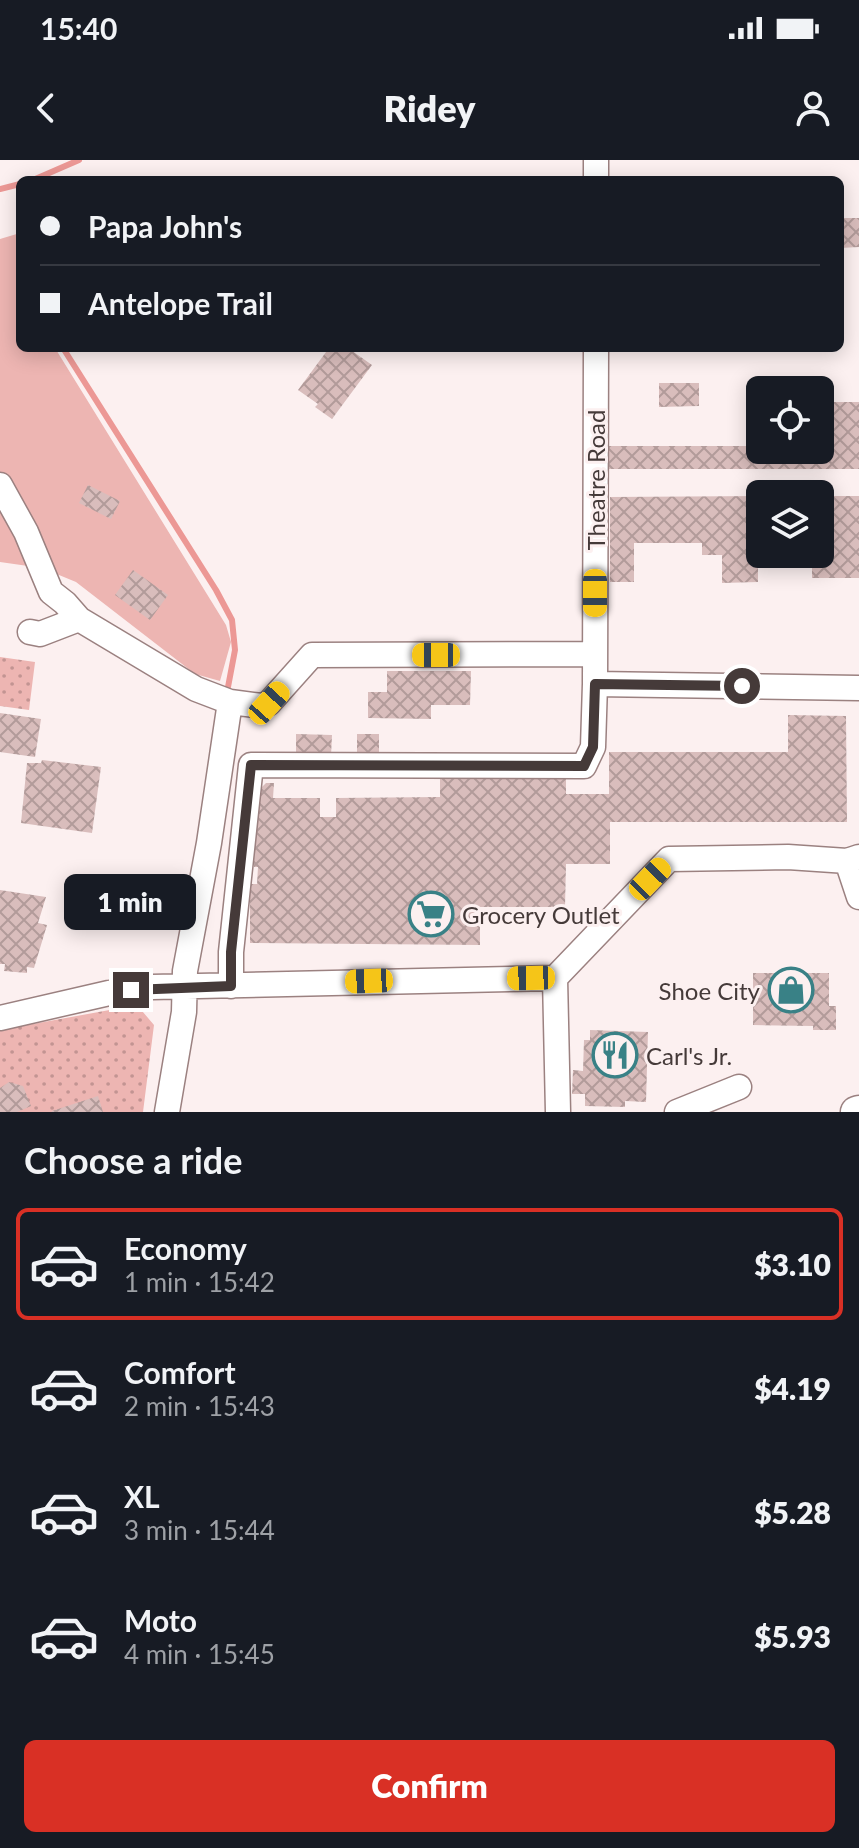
<!DOCTYPE html>
<html lang="en">
<head>
<meta charset="utf-8">
<style>
  :root { --surface:#171b24; --page:#242831; --text:#f1f3f6; --muted:#9ea1a6; --line:#363941; --accent:#d93025 }
  body { margin:0; font-family:Lato,sans-serif; background:var(--page); color:var(--text); height:100vh; display:flex; flex-direction:column; font-size:30px; white-space:nowrap }
  * { box-sizing:border-box; margin:0 }
  p { font-size:26px; color:var(--muted) }
  .icon { flex:none; width:44px; height:44px; fill:none; stroke:currentColor; stroke-width:2; stroke-linecap:round; stroke-linejoin:round }
  .map { position:relative; height:952px; overflow:hidden }
  .panel { display:flex; flex-direction:column; background:var(--surface); flex:1 }
  .panel>* { flex:none }
  .guide { position:absolute; left:16px; top:16px; width:828px; height:176px; border-radius:12px; box-shadow:0 4px 20px #0003; display:grid; align-content:center; height:176px; padding:0 24px; background:var(--surface) }
  .controls { position:absolute; left:746px; top:216px; display:grid; gap:16px }
  .controls a { display:grid; place-items:center; width:88px; height:88px; border-radius:12px; background:var(--surface); box-shadow:0 4px 20px #0003; font-size:40px }
  .end { position:absolute; width:36px; height:36px; margin:-18px; border:10px solid #453a39; background:#fff; box-shadow:0 0 0 4px #fff }
  .from { border-radius:50% }
  .bubble { position:absolute; height:56px; border-radius:12px; background:var(--surface); box-shadow:0 4px 20px #0003; font-size:26px; font-weight:800; line-height:56px; text-align:center }
  .car { position:absolute; width:24px; height:48px; margin:-24px -12px; border-radius:10px; box-shadow:0 0 6px 2px #0007; background:linear-gradient(#f5c518 24%,#345 0 40%,#f5c518 0 76%,#345 0 86%,#f5c518 0) }
  .guide b { display:flex; align-items:center; gap:28px; height:76px; font-size:30px }
  .guide b+b { border-top:2px solid var(--line) }
  .guide i { width:20px; height:20px; background:var(--text) }
  ul { padding:0; list-style:none }
  li { display:flex; align-items:center; gap:24px; height:112px; margin:0 16px 12px; padding:0 8px; border:4px solid transparent; border-radius:12px }
  li div { flex:1 }
  li b { display:block; font-size:30px }
  li em { font-style:normal; font-weight:800 }
  li.active { border-color:var(--accent) }
  li>.icon { width:72px; height:72px; stroke-width:1.5 }
  h2 { padding:0 24px; font-size:36px; line-height:96px }
  .primary-button { display:flex; gap:16px; margin-top:auto; padding:16px 24px }
  .primary-button a { flex:1; height:92px; border-radius:12px; background:var(--accent); color:#fff; font-size:32px; font-weight:800; line-height:92px; text-align:center }
  .status { display:flex; justify-content:space-between; align-items:center; height:56px; padding:0 40px; background:var(--surface); direction:ltr }
  .status svg { height:22px; fill:currentColor }
  header { display:flex; justify-content:space-between; align-items:center; height:104px; padding:0 24px; background:var(--surface); font-size:36px; font-weight:800 }
  .map>svg:first-child { display:block }
  .grass { fill:url(#grass-dots) }
  .park { fill:#edb5b2 }
  .lines { fill:none; stroke-linecap:round; stroke-linejoin:round }
  .stream { stroke:#ec9895; stroke-width:6 }
  .building { fill:url(#building-cross-hatch) }
  .minor-casing { stroke:#9b8180; stroke-width:27 }
  .major-casing { stroke:#9b8180; stroke-width:33 }
  .minor { stroke:#fff; stroke-width:24 }
  .major { stroke:#fff; stroke-width:30 }
  .route { stroke:#453a39; stroke-width:10 }
  .labels { text-anchor:middle; dominant-baseline:central; stroke-width:6; stroke-linejoin:round; paint-order:stroke }
  .street-label { font-size:24px; fill:#453a39; stroke:#fcf0f0 }
  .poi-label { font-size:24px; fill:#453a39; stroke:#fcf0f0; text-anchor:start }
</style>
</head>
<body>
<div class="status"><b>15:40</b><svg viewBox="0 0 49 12"><path d="M0 12V9h3v3zM5 12V6h3v6zM10 12V3h3v9zM15 12V0h3v12zM26 1h20v11H26zM47 4h2v5h-2z"/></svg></div>
<header><svg class="icon" aria-label="back" viewBox="0 0 24 24"><path d="M15 5l-7 7 7 7"/></svg>Ridey<svg class="icon" aria-label="person" viewBox="0 0 24 24"><circle cx="12" cy="8" r="4"/><path d="M4 21q1-7 8-7t8 7"/></svg></header>
<div class="map">
<svg width="859" height="952" viewBox="0 0 859 952">
  <defs>
    <pattern id="grass-dots" width="8" height="8" patternUnits="userSpaceOnUse" patternTransform="scale(2)"><rect width="8" height="8" fill="#edb5b2"/><path d="M2 2h.1M6 6h.1" fill="none" stroke="#c29492" stroke-width="1.8" stroke-linecap="round"/></pattern>
    <pattern id="building-cross-hatch" width="8" height="8" patternUnits="userSpaceOnUse" patternTransform="scale(2)"><rect width="8" height="8" fill="#d9bdbc"/><path d="M0 0l8 8M0 8l8-8" fill="none" stroke="#b29b9a"/></pattern>
  </defs>
  <rect width="100%" height="100%" fill="#fcf0f0"/>
  <!-- grass -->
  <path class="grass" d="M 0,497 L 35,502 L 29,550 L 0,546 Z
    M 137,845 L 154,865 L 143,952 L 0,952 L 0,870 Z"/>
  <!-- park -->
  <path class="park" d="M 20,73 L 18,102 L 20,188 L 55,188 L 226,465 L 231,482 L 220,521 L 195,514 L 76,422 L 42,408 L 0,402 L 0,79 Z"/>
  <g class="lines">
    <!-- stream -->
    <path class="stream" d="M 33,20 L 79,0
      M 0,29 L 20,24
      M 63,188 L 216,430 L 232,460 L 235,490 L 228,527"/>
  </g>
  <!-- building -->
  <path class="building" d="M 840,58 L 859,58 L 859,87 L 840,88 Z
    M 329,188 L 348,188 L 372,205 L 332,259 L 315,247 L 318,244 L 298,230 Z
    M 659,223 L 699,223 L 699,246 L 659,247 Z
    M 755,242 L 760,242 L 760,290 L 820,290 L 820,242 L 859,242 L 859,309 L 609,309 L 609,286 L 754,286 Z
    M 88,325 L 120,341 L 111,359 L 79,343 Z
    M 760,336 L 760,394 L 820,394 L 820,336 L 859,336 L 859,418 L 812,418 L 812,404 L 758,404 L 758,422 L 722,423 L 722,395 L 702,395 L 702,383 L 634,383 L 634,422 L 610,422 L 610,337 Z
    M 133,410 L 168,435 L 150,460 L 115,435 Z
    M 387,511 L 471,511 L 470,545 L 431,545 L 431,559 L 368,558 L 368,532 L 387,532 Z
    M 0,553 L 41,559 L 35,597 L 0,592 Z
    M 788,555 L 846,556 L 847,662 L 610,662 L 610,704 L 566,704 L 565,747 L 480,747 L 480,785 L 250,783 L 250,724 L 257,724 L 258,707 L 254,707 L 254,646 L 258,631 L 266,623 L 274,623 L 273,638 L 320,638 L 320,657 L 336,657 L 336,638 L 440,637 L 440,611 L 566,615 L 566,634 L 609,634 L 609,592 L 788,592 Z
    M 296,574 L 332,575 L 331,596 L 296,595 Z
    M 357,574 L 379,574 L 379,600 L 357,599 Z
    M 42,600 L 101,607 L 92,673 L 21,663 L 27,603 L 41,603 Z
    M 0,730 L 46,737 L 38,763 L 47,765 L 34,808 L 27,807 L 27,813 L 4,811 L 5,804 L 0,804 Z
    M 753,813 L 829,813 L 829,846 L 836,846 L 836,870 L 813,870 L 813,866 L 753,865 Z
    M 590,870 L 648,872 L 646,942 L 625,941 L 625,947 L 585,946 L 585,934 L 572,934 L 573,910 L 583,911 L 584,880 L 590,880 Z
    M 9,922 L 23,926 L 31,946 L 17,952 L 0,952 L 0,928 Z
    M 98,936 L 103,952 L 52,952 L 52,951 Z"/>
  <g class="lines">
    <!-- minor casing -->
    <g class="minor-casing">
      <path id="minor" d="M 596,20 L 596,0
        M 596,188 L 595,524 L 859,528
        M 0,325 L 26,372 L 51,432 L 65,443 L 79,459 L 196,529 L 230,542 L 209,683 L 185,811 L 184,852 L 167,952
        M 30,472 L 40,474 L 79,459
        M 230,542 L 262,546 L 269,543 L 312,495 L 595,494
        M 847,701 L 859,737
        M 555,818 L 558,952
        M 231,826 L 231,792 L 251,605 L 584,606 L 593,587 L 595,524
        M 0,858 L 109,833 L 152,827 L 555,818 L 669,699 L 788,697 L 847,701 L 859,697
        M 677,952 L 739,927"/>
    </g>
    <!-- major casing -->
    <g class="major-casing">
      <path id="major" d="M 856,952 L 859,951"/>
    </g>
    <!-- minor -->
    <use href="#minor" class="minor"/>
    <!-- major -->
    <use href="#major" class="major"/>
  </g>
  <g class="lines">
    <!-- route -->
    <path class="route" d="M 131,830 L 231,826 L 231,792 L 251,605 L 584,606 L 593,587 L 595,524 L 742,526"/>
  </g>
  <!-- icons -->
  <defs>
    <g id="supermarket-ring" transform="scale(2.3)"><circle r="9.5" fill="#fcf0f0" stroke="#398186" stroke-width="1.5"/><path d="M-6-5.5h2.5l.6 2H6L4.5 2H-2.5L-4.4-4H-6ZM-1.5 3.2a1.3 1.3 0 1 0 .1 0ZM3 3.2a1.3 1.3 0 1 0 .1 0Z" fill="#398186"/></g>
    <g id="shop-ring" transform="scale(2.3)"><circle r="9.5" fill="#fcf0f0" stroke="#398186" stroke-width="1.5"/><path d="M-5-2.5h2.3a2.7 3.5 0 0 1 5.4 0H5L5.5 6h-11ZM-1.5-2.5h3a1.5 2.3 0 0 0-3 0Z" fill="#398186"/></g>
    <g id="restaurant-ring" transform="scale(2.3)"><circle r="9.5" fill="#fcf0f0" stroke="#398186" stroke-width="1.5"/><path d="M-5-6h1v4h1v-4h1v4h1v-4h1v5L-1.5 .5V6h-2V.5L-5-1ZM5-6V6H3V1.5H1.5Q1.5-4 5-6Z" fill="#398186"/></g>
  </defs>
  <g fill-rule="evenodd">
    <use href="#supermarket-ring" x="431" y="754"/>
    <use href="#shop-ring" x="791" y="830"/>
    <use href="#restaurant-ring" x="615" y="895"/>
  </g>
  <g class="labels">
    <!-- street labels -->
    <g class="street-label">
      <text transform="translate(595 320) rotate(-90)">Theatre Road</text>
    </g>
    <!-- poi labels -->
    <g class="poi-label">
      <text x="462" y="754">Grocery Outlet</text>
      <text x="760" y="830" text-anchor="end">Shoe City</text>
      <text x="646" y="895">Carl's Jr.</text>
    </g>
  </g>
</svg>
<div class="controls">
<a><svg class="icon" aria-label="locate" viewBox="0 0 24 24"><circle cx="12" cy="12" r="6"/><path d="M12 2v4M12 18v4M2 12h4M18 12h4"/></svg></a>
<a><svg class="icon" aria-label="layers" viewBox="0 0 24 24"><path d="M12 4l9 5-9 5-9-5zM3 14l9 5 9-5"/></svg></a>
</div>
<i class="end from" style="left:742px;top:526px"></i>
<i class="end" style="left:131px;top:830px"></i>
<div class="bubble" style="left:64px;top:714px;width:132px">1 min</div>
<i class="car" style="left:595px;top:433px;rotate:180deg"></i>
<i class="car" style="left:436px;top:495px;rotate:270deg"></i>
<i class="car" style="left:269px;top:543px;rotate:42deg"></i>
<i class="car" style="left:650px;top:719px;rotate:44deg"></i>
<i class="car" style="left:531px;top:818px;rotate:269deg"></i>
<i class="car" style="left:369px;top:821px;rotate:268deg"></i>
<div class="guide">
<b><i class="from"></i>Papa John's</b>
<b><i></i>Antelope Trail</b>
</div>
</div>
<section class="panel">
<h2>Choose a ride</h2>
<ul>
<li class="active"><svg class="icon" aria-label="car" viewBox="0 0 24 24"><path d="M5 17H2v-5l4-1 3-4h7l3 4 3 1v5h-3M9 17h6M6 11h13"/><circle cx="7" cy="17" r="2"/><circle cx="17" cy="17" r="2"/></svg><div><b>Economy</b><p>1 min · 15:42</p></div><em>$3.10</em></li>
<li><svg class="icon" aria-label="car" viewBox="0 0 24 24"><path d="M5 17H2v-5l4-1 3-4h7l3 4 3 1v5h-3M9 17h6M6 11h13"/><circle cx="7" cy="17" r="2"/><circle cx="17" cy="17" r="2"/></svg><div><b>Comfort</b><p>2 min · 15:43</p></div><em>$4.19</em></li>
<li><svg class="icon" aria-label="car" viewBox="0 0 24 24"><path d="M5 17H2v-5l4-1 3-4h7l3 4 3 1v5h-3M9 17h6M6 11h13"/><circle cx="7" cy="17" r="2"/><circle cx="17" cy="17" r="2"/></svg><div><b>XL</b><p>3 min · 15:44</p></div><em>$5.28</em></li>
<li><svg class="icon" aria-label="car" viewBox="0 0 24 24"><path d="M5 17H2v-5l4-1 3-4h7l3 4 3 1v5h-3M9 17h6M6 11h13"/><circle cx="7" cy="17" r="2"/><circle cx="17" cy="17" r="2"/></svg><div><b>Moto</b><p>4 min · 15:45</p></div><em>$5.93</em></li>
</ul>
<div class="primary-button"><a>Confirm</a></div>
</section>
</body>
</html>
